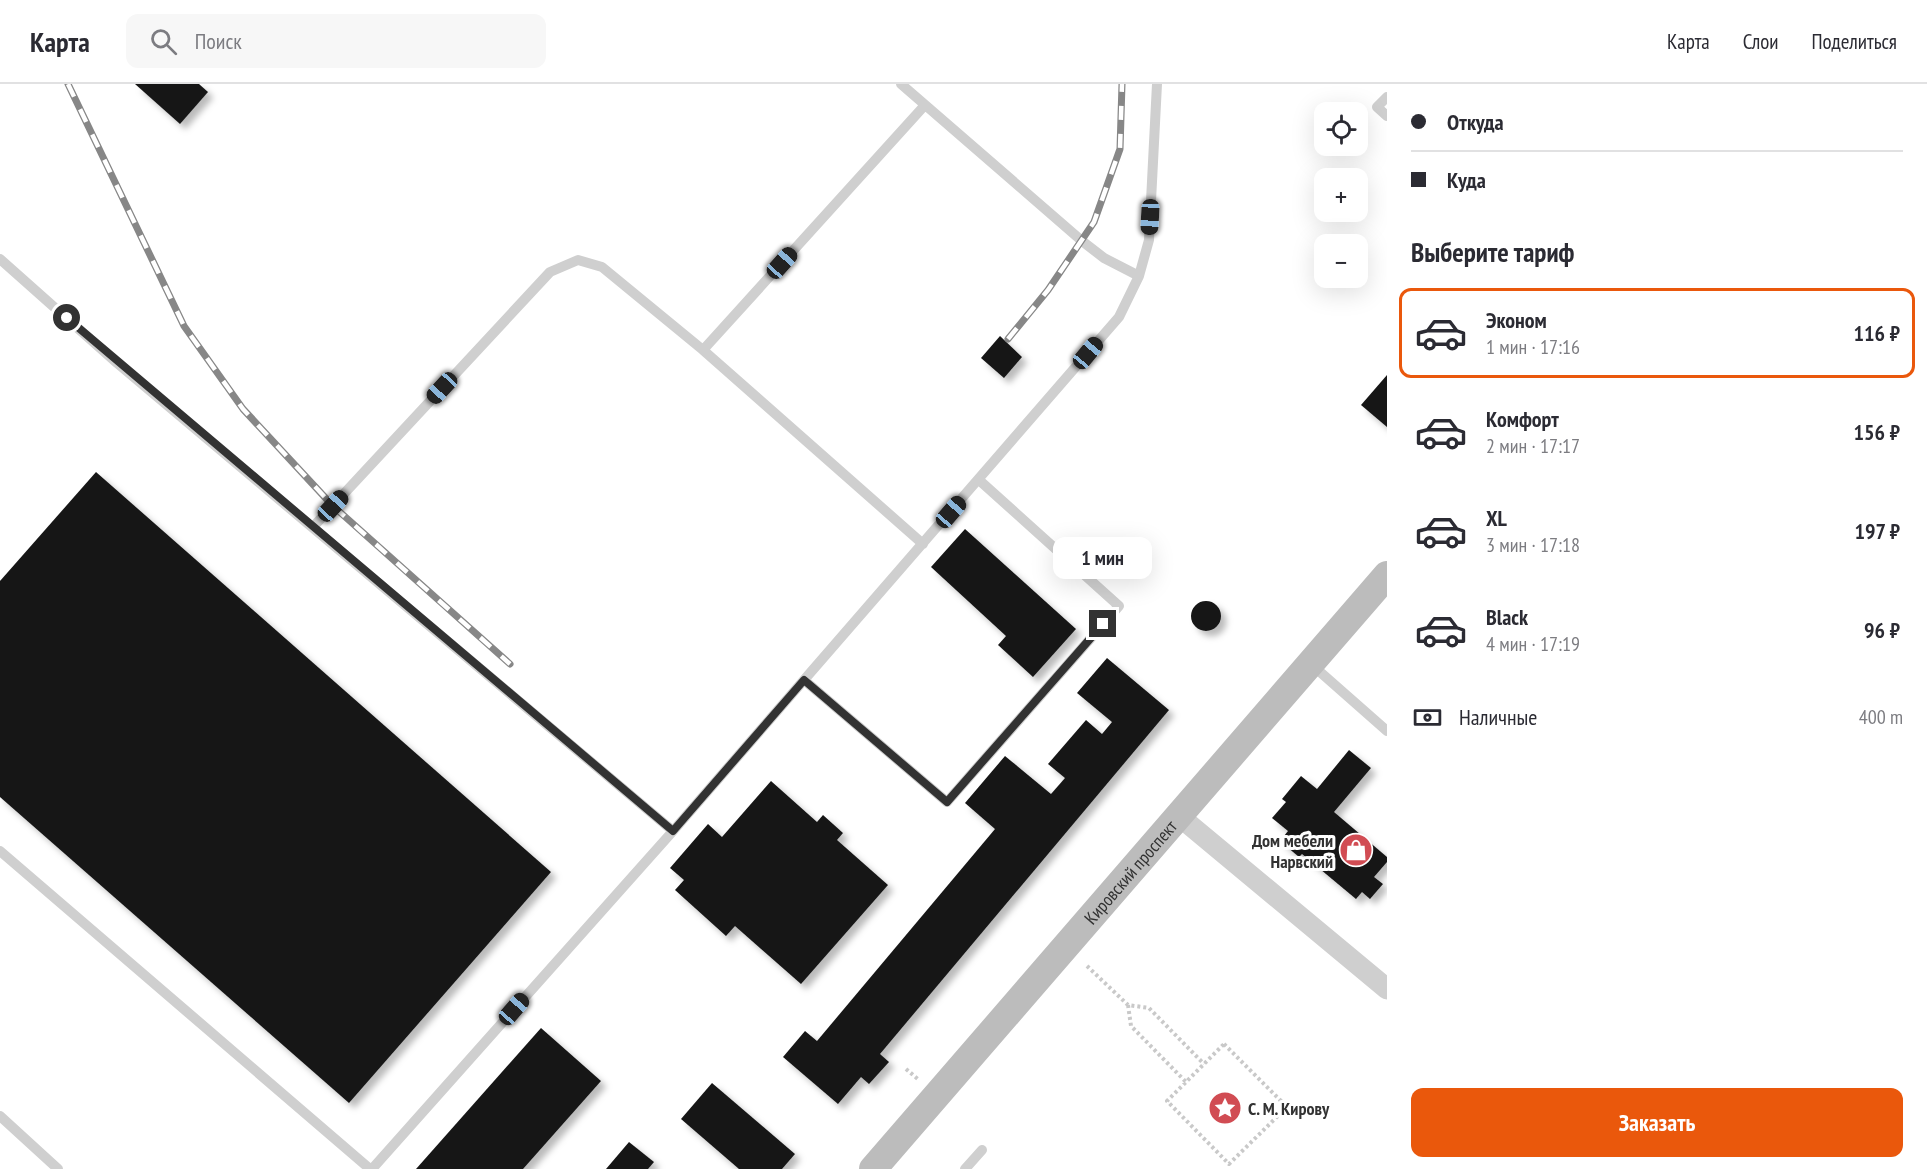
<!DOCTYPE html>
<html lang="ru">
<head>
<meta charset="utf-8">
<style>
  :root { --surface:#fff; --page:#f7f7f7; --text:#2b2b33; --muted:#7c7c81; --line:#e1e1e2; --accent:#ea580c }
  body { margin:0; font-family:"PT Sans Narrow",sans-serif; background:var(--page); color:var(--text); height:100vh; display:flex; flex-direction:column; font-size:22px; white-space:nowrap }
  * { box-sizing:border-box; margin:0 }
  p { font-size:20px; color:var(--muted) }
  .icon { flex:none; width:33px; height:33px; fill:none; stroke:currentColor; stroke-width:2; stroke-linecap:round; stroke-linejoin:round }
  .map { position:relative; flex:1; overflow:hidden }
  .sheet { display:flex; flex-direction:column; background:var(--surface); width:540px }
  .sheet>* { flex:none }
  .banner { display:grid; align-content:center; height:132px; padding:0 24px; background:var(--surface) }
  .controls { position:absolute; left:1314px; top:18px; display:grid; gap:12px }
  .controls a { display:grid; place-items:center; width:54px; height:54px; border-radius:12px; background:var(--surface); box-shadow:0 6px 24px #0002; font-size:30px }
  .end { position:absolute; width:27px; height:27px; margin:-14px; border:8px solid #323232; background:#fff; box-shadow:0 0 0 3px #fff }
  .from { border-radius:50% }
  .bubble { position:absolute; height:42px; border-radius:12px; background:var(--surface); box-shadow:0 6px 24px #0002; font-size:20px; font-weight:700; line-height:42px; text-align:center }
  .car { position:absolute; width:18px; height:36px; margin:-18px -9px; border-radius:8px; box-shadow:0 0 4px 2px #0007; background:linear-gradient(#222 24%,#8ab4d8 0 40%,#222 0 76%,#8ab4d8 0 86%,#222 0) }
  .banner b { display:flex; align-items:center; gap:21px; height:57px; font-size:22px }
  .banner b+b { border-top:2px solid var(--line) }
  .banner i { width:15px; height:15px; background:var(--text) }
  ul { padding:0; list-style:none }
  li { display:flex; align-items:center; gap:18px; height:90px; margin:0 12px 9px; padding:0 12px; border:3px solid transparent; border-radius:12px }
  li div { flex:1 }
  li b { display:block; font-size:22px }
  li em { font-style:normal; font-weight:700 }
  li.on { border-color:var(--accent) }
  li>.icon { width:54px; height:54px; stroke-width:1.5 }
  h2 { padding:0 24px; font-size:27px; line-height:72px }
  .pay { display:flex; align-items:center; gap:15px; height:66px; padding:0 24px; font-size:22px }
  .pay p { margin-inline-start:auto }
  .cta { display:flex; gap:12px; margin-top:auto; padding:12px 24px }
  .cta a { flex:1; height:69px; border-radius:12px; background:var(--accent); color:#fff; font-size:24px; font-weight:700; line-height:69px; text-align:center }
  header { display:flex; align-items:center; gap:36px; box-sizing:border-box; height:84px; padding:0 30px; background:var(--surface); border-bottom:2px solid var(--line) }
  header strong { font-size:28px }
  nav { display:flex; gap:33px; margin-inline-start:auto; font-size:21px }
  .search { width:420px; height:54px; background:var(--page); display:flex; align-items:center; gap:15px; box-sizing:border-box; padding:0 21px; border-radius:12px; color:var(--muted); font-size:22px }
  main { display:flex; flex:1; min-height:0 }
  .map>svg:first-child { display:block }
  .building { fill:#191919; filter:url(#shadow) }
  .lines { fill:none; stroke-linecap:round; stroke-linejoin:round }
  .path { stroke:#c9c9c9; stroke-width:4; stroke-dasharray:3 3; stroke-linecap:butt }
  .lane { stroke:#cfcfcf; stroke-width:10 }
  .street { stroke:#cfcfcf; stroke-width:21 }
  .secondary { stroke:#bcbcbc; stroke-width:28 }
  .rail-casing { stroke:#878787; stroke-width:7 }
  .rail { stroke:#fff; stroke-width:4.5; stroke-dasharray:14; stroke-linecap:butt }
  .route { stroke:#323232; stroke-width:8 }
  .labels { text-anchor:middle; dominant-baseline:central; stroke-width:6; stroke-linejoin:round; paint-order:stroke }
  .poi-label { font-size:18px; font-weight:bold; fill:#323232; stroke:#fff; text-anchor:end }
  .street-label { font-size:18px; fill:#323232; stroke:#fff }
</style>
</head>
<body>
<header>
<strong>Карта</strong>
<div class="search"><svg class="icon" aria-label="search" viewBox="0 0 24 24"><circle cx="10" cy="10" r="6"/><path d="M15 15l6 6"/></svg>Поиск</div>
<nav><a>Карта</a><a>Слои</a><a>Поделиться</a></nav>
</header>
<main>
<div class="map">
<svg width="1387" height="1085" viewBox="0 0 1387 1085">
  <defs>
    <filter id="shadow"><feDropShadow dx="5.5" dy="5.5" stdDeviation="3" flood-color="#0004"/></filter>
  </defs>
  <rect width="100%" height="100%" fill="#fff"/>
  <!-- building -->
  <path class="building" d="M 135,0 L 199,0 L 208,8 L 180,40 Z
    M 1000,252 L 1022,273 L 1004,294 L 981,274 Z
    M 1387,291 L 1387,343 L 1361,321 Z
    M 96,388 L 551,788 L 349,1019 L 0,713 L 0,497 Z
    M 965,445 L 1076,545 L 1033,593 L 998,561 L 1006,552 L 931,483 Z
    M1191 532a15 15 0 1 1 30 0a15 15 0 1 1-30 0Z
    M 1107,574 L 1169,626 L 880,970 L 889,978 L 869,1000 L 861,993 L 838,1020 L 783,973 L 805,947 L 817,957 L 995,745 L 965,719 L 1005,672 L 1051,710 L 1065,694 L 1048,680 L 1086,636 L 1102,650 L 1112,638 L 1077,609 Z
    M 1349,666 L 1371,684 L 1334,728 L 1387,773 L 1387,778 L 1374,793 L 1383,800 L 1370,815 L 1362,808 L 1356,815 L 1302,770 L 1299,773 L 1280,757 L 1288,747 L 1272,734 L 1286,718 L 1282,715 L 1301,692 L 1317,705 Z
    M 771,697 L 817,738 L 823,731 L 843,749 L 837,756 L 888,801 L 801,900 L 735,842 L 726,852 L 675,806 L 684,796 L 670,784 L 708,740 L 722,753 Z
    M 541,944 L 601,997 L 523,1085 L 416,1085 Z
    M 712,999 L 795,1070 L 782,1085 L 739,1085 L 681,1035 Z
    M 629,1058 L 654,1078 L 648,1085 L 606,1085 Z"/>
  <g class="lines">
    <!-- path -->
    <path class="path" d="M 1087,882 L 1128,921 L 1149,924 L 1204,980
      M 1128,921 L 1131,942 L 1186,998
      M 1224,960 L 1287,1023 L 1229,1080 L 1167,1017 Z
      M 906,985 L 919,996"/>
    <!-- lane -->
    <path class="lane" d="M 901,0 L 1082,157 L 1104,174 L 1139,192
      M 1387,13 L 1377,23 L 1387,32
      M 0,175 L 117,279 L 673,747
      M 703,266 L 925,21
      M 313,443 L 550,188 L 578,176 L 602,183 L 703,266 L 923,460
      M 1311,580 L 1387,647
      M 804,596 L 947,718 L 1119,522 L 979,396
      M 0,767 L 370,1085
      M 0,1032 L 58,1085
      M 372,1085 L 673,747 L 1119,233 L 1139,192 L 1149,156 L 1157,0
      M 965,1085 L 982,1066"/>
    <!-- street -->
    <path class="street" d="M 1179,732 L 1387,905"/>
    <!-- secondary -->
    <path class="secondary" id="s1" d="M 873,1085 L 1387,491"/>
    <!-- rail casing -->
    <g class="rail-casing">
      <path id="rail" d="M 68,0 L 184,242 L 243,325 L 333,422 L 510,580
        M 1008,255 L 1048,206 L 1094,138 L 1120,65 L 1122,0"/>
    </g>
    <!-- rail -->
    <use href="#rail" class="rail"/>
  </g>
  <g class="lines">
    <!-- route -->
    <path class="route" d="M 67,234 L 673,747 L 804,596 L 947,718 L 1103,540"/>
  </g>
  <!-- icons -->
  <defs>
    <g id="shop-disc" transform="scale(1.725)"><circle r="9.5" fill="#d14c53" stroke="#fff"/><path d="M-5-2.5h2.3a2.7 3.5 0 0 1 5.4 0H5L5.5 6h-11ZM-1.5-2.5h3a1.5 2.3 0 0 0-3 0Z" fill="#fff"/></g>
    <g id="sight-disc" transform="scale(1.725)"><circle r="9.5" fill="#d14c53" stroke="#fff"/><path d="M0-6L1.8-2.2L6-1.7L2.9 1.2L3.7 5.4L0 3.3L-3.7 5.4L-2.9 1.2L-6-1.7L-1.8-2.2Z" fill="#fff"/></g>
  </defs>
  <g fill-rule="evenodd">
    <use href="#shop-disc" x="1356" y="766"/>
    <use href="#sight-disc" x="1225" y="1024"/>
  </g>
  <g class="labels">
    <!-- poi labels -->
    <g class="poi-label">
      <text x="1333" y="756">Дом мебели<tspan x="1333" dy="21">Нарвский</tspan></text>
      <text x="1248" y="1024" text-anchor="start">С. М. Кирову</text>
    </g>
    <!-- street labels -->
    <g class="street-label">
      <text stroke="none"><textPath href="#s1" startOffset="393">Кировский проспект</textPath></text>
    </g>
  </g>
</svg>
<div class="controls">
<a><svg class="icon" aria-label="locate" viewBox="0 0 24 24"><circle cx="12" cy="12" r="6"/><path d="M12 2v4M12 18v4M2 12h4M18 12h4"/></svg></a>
<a>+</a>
<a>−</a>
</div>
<i class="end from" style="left:67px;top:234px"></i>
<i class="end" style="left:1103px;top:540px"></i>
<div class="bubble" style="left:1053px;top:453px;width:99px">1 мин</div>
<i class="car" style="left:1150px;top:133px;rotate:183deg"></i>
<i class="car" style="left:782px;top:179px;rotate:42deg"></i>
<i class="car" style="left:1088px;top:269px;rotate:40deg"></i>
<i class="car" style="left:442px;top:304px;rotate:223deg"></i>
<i class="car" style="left:333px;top:422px;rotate:43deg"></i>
<i class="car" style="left:951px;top:428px;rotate:41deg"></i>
<i class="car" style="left:514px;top:925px;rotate:41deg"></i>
</div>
<section class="sheet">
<div class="banner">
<b><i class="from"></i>Откуда</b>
<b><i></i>Куда</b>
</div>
<h2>Выберите тариф</h2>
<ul>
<li class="on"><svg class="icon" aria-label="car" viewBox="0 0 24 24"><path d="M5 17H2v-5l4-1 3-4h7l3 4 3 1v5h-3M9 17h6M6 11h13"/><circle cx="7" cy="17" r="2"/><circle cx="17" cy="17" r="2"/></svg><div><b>Эконом</b><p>1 мин · 17:16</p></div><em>116 ₽</em></li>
<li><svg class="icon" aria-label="car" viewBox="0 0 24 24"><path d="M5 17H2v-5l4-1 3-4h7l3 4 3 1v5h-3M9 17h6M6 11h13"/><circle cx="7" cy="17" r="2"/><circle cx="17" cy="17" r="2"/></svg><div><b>Комфорт</b><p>2 мин · 17:17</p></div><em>156 ₽</em></li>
<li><svg class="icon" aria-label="car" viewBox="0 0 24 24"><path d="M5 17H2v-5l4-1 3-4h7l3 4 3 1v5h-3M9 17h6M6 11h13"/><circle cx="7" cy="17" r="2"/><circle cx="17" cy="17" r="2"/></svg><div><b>XL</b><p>3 мин · 17:18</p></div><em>197 ₽</em></li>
<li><svg class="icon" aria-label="car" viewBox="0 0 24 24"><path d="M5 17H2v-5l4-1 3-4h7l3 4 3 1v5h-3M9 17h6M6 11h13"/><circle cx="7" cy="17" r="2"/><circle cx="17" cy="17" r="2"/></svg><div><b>Black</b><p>4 мин · 17:19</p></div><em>96 ₽</em></li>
</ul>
<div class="pay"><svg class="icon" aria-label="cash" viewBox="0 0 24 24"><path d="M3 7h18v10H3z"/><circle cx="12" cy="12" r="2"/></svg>Наличные<p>400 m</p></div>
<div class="cta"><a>Заказать</a></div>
</section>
</main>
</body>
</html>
